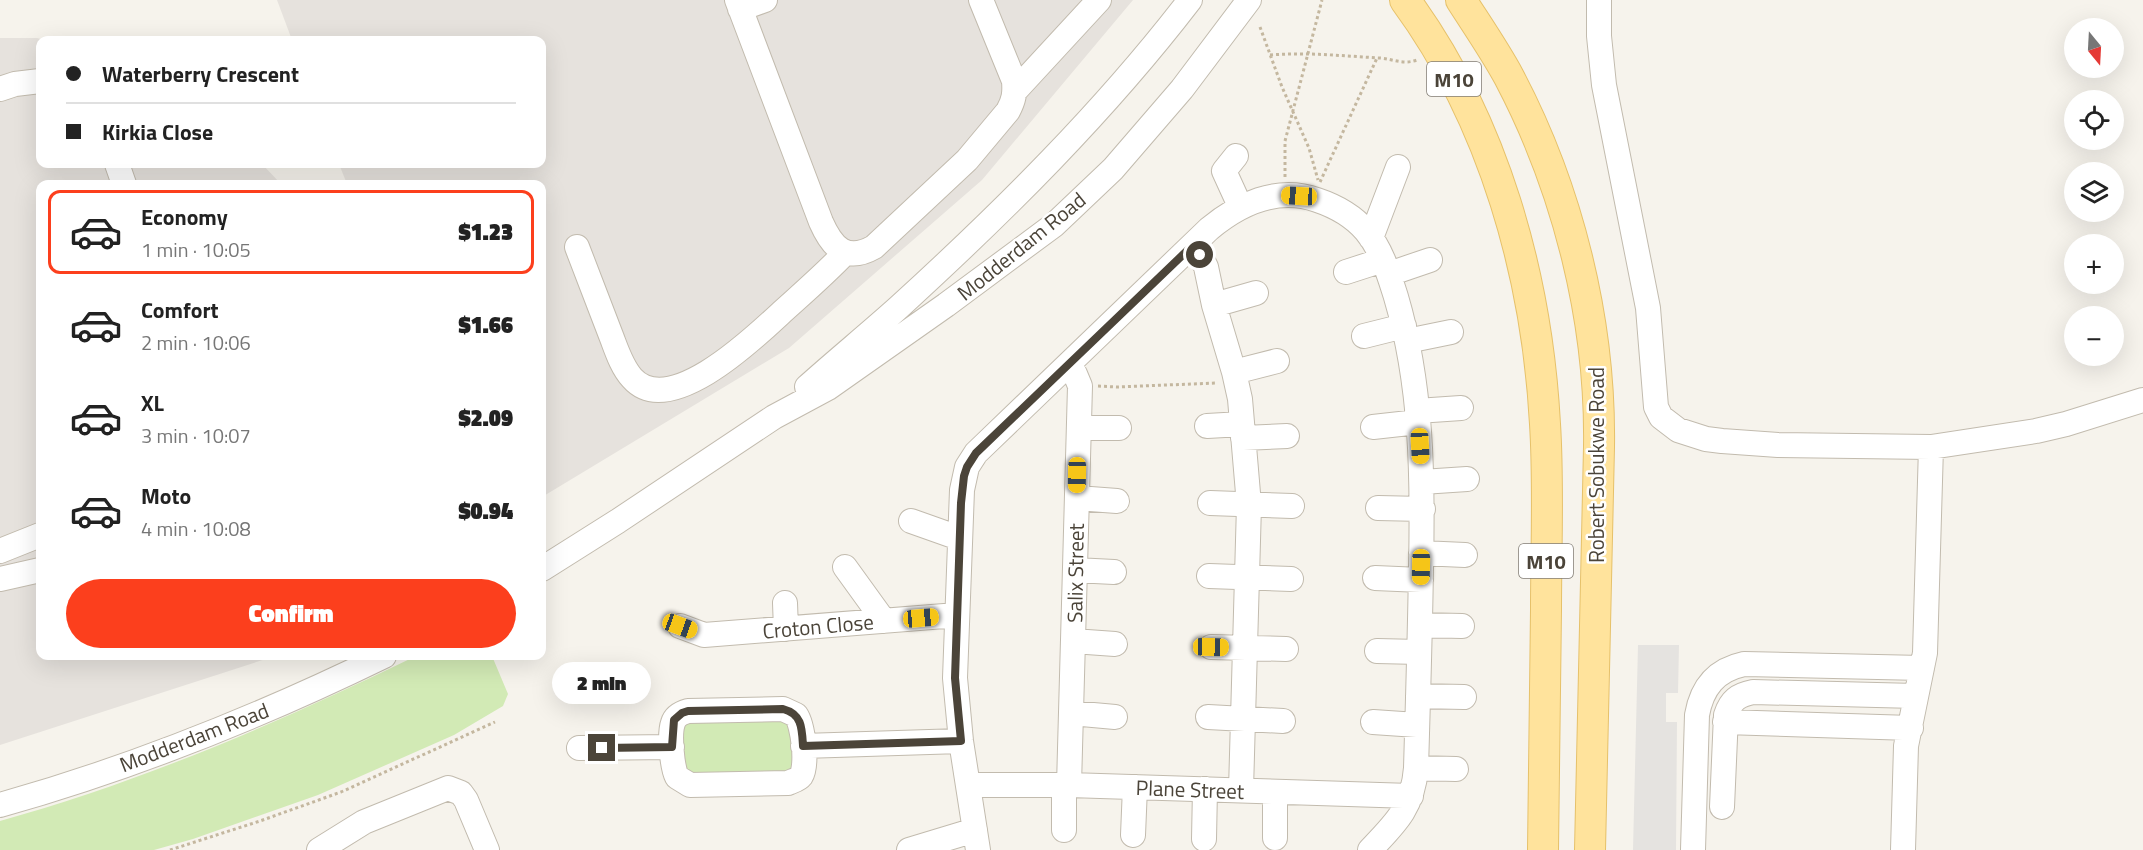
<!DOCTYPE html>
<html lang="en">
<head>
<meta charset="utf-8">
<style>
  :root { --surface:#fff; --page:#f2f2f2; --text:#222; --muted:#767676; --line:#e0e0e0; --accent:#fc3f1d }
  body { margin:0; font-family:"Titillium Web",sans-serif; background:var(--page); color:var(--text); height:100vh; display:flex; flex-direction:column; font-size:22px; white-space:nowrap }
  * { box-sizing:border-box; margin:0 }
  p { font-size:20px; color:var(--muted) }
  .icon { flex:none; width:33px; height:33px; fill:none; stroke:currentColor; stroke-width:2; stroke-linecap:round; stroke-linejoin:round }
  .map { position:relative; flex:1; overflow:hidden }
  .panel { position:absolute; left:36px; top:180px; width:510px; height:480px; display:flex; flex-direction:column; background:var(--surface); border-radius:12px; box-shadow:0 6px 24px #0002 }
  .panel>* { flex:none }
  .banner { position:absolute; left:36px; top:36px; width:510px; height:132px; border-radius:12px; box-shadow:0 6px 24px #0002; display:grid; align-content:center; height:132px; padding:0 30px; background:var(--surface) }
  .needle { width:39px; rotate:162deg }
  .controls { position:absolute; left:2064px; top:18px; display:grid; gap:12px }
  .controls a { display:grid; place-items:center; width:60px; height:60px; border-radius:50%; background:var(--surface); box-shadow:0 6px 24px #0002; font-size:30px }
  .end { position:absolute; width:27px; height:27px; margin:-14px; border:8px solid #4b4439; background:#fff; box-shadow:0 0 0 3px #fff }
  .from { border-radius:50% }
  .bubble { position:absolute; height:42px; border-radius:21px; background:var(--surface); box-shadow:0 6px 24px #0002; font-size:20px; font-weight:800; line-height:42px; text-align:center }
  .car { position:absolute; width:18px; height:36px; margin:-18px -9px; border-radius:8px; box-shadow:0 0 4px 2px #0007; background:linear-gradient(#f5c518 24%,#345 0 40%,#f5c518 0 76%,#345 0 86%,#f5c518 0) }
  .banner b { display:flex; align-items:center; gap:21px; height:57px; font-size:22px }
  .banner b+b { border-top:2px solid var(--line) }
  .banner i { width:15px; height:15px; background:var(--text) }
  ul { padding:10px 0 0; list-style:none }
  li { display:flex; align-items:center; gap:18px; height:84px; margin:0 12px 9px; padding:0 18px; border:3px solid transparent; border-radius:12px }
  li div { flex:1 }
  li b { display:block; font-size:22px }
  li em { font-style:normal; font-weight:800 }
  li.current { border-color:var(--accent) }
  li>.icon { width:54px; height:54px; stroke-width:1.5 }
  .action { display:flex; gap:12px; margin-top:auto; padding:12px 30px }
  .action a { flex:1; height:69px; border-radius:36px; background:var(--accent); color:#fff; font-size:24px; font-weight:800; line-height:69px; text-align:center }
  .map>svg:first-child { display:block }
  .industrial { fill:#e6e2dd }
  .green { fill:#d2eab5 }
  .parking { fill:#e5e3e0 }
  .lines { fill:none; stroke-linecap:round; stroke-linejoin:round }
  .minor-casing { stroke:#c2bbae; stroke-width:26 }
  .major-casing { stroke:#e6c16a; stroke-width:32 }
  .path { stroke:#c4b79f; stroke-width:3; stroke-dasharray:3 3; stroke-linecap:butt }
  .minor { stroke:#fff; stroke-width:24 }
  .major { stroke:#ffe39c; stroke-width:30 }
  .route { stroke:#4b4439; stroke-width:8 }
  .labels { text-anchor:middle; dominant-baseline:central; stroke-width:5; stroke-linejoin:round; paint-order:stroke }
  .shield { fill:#fff; stroke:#817c74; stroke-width:1.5 }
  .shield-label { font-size:20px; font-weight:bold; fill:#4b4439 }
  .street-label { font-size:21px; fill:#4b4439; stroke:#fff }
</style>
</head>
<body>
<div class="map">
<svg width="2143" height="850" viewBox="0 0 2143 850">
  <rect width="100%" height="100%" fill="#f6f3ec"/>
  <!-- industrial -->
  <path class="industrial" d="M 277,0 L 1133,0 L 982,180 L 789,348 L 542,497 L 542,184 L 347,184 L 339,164 L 542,164 L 542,40 L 292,40 Z
    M 0,38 L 37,38 L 44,40 L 40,40 L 40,164 L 262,164 L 281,184 L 40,184 L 40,656 L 275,656 L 0,745 L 0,592 L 2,587 L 0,579 Z"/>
  <!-- green -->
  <path class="green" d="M 416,656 L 492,656 L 508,694 L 503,706 L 454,735 L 318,795 L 193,839 L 154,850 L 0,850 L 0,821 C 144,781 282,721 416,656 Z
    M 792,716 L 793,773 L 682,775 L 682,719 Z"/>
  <!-- parking -->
  <path class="parking" d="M 1638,645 L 1679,645 L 1678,693 L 1666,693 L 1666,722 L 1677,722 L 1676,850 L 1633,850 Z"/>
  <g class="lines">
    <!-- minor casing -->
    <g class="minor-casing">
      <path id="minor" d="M 737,0 L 821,222 C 832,247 846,263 874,247 L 967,160 L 1008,111 C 1014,100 1015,93 1014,81 L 981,0
        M 1599,0 L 1599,36 L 1604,85 L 1648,308 L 1656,407 L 1661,417 L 1678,430 L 1706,439 L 1722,441 L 1778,445 L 1931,447 L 2036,431 L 2066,424 L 2143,400
        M 740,9 L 765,0
        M 0,89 L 15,84 L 40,81
        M 1015,91 L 1099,0
        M 1236,156 L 1224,171 L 1240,206
        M 117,164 L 124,184
        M 1371,238 L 1398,167
        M 577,247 C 588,276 599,304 610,333 C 616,348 621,366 632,378 C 669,420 754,338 782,312 C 803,293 825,274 845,253
        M 1191,247 L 1200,255 L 1206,267 L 1214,305 L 1234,372 L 1240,399 L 1249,505 L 1241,790
        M 1346,272 L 1383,260
        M 1389,274 L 1430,260
        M 1214,305 L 1256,293
        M 1364,336 L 1404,326
        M 1407,341 L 1451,332
        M 1068,366 L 1075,374 L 1080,386 L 1069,785
        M 1234,372 L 1277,361
        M 807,387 C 837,360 869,334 899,307 C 1003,212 1104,112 1190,0
        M 1417,411 L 1461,408
        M 1207,426 L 1242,424
        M 1373,427 L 1418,422
        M 1079,428 L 1119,428
        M 1243,438 L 1287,436
        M 1422,482 L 1467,479
        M 1077,498 L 1117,501
        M 1210,503 L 1292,506
        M 1378,508 L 1423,509
        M 911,521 L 959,538
        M 0,551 L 40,535
        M 1421,553 L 1465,555
        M 845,567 L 884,621
        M 542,569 L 618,521 L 774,417 L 828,388 L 946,305 L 1054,225 L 1113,169 L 1182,89 L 1249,0
        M 1075,570 L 1114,572
        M 1209,576 L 1291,579
        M 1375,578 L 1421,580
        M 0,579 L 40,570
        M 785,603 L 786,629
        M 1420,625 L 1462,626
        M 680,626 L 704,635 L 957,615
        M 1073,641 L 1115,644
        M 1211,647 L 1286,649
        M 1377,651 L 1419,652
        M 1418,696 L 1464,697
        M 783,709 L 796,715 C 803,725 808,765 801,776 C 798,780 792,781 788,783 L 690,785 L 677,777 C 672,767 669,734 673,723 C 675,716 681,713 688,711 Z
        M 1071,713 L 1115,717
        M 1208,717 L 1283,721
        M 1373,722 L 1417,725
        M 1725,722 L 1911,728
        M 803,746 L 961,741
        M 579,748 L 672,747
        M 1416,768 L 1456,769
        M 968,785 L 1069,785 L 1411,796
        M 1064,785 L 1064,830
        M 0,805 C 132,768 261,716 384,656
        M 1722,807 L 1726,715 C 1731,700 1738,695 1753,692 L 1916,696
        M 1133,835 L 1135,787
        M 1275,838 L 1275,792
        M 1204,839 L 1205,789
        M 319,850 L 364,822 L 448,788 L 461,793 L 466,800 L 487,850
        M 909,850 L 975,830
        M 978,850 L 961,741 L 955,678 L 962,490 L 967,467 L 976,453 L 1209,229 C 1239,204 1277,186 1317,200 C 1335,206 1354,217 1366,231 C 1382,250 1389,275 1396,297 C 1422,385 1423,477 1421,568 C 1420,634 1418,701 1416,768 C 1413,807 1396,823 1370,850
        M 1693,850 L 1697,715 C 1702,687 1716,670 1744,664 L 1922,668
        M 1903,850 L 1906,746 L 1925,653 L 1931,447"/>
    </g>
    <!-- major casing -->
    <g class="major-casing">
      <path id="major" d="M 1405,0 C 1494,121 1537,276 1545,424 C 1549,486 1546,548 1546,610 C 1545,690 1544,770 1543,850
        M 1461,0 C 1477,25 1495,51 1509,77 C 1568,189 1601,321 1599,447 L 1590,850"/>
    </g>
    <!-- path -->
    <path class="path" d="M 1260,27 L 1282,87 L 1309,148 L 1318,180
      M 1270,55 C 1307,52 1343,56 1380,58 C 1393,59 1403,65 1417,60
      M 1285,177 L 1285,141 L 1322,0
      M 1320,182 L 1377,58
      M 1098,386 L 1116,387 L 1217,383
      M 170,850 L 260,821 L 341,792 L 495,722"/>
    <!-- minor -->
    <use href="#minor" class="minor"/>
    <!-- major -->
    <use href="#major" class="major"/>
  </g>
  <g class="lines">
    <!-- route -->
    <path class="route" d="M 602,748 L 672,747 L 674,720 L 682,713 L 688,711 L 783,709 C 802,714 802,728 803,746 L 961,741 L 955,678 L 961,503 L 964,476 L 967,467 L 976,453 L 1191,247 L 1200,255"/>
  </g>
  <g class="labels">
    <!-- shield labels -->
    <g class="shield">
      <rect x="1427" y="62" width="54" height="34" rx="4.5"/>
      <rect x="1519" y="544" width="54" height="34" rx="4.5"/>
    </g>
    <g class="shield-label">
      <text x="1454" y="79">M10</text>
      <text x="1546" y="561">M10</text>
    </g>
    <!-- street labels -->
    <g class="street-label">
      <text transform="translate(1021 246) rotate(-39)">Modderdam Road</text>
      <text transform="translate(1596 465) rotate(-90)">Robert Sobukwe Road</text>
      <text transform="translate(1075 573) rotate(-89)">Salix Street</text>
      <text transform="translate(818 626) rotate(-5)">Croton Close</text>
      <text transform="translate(194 737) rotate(-21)">Modderdam Road</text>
      <text transform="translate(1190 789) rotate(2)">Plane Street</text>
    </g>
  </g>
</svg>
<div class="controls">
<a><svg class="needle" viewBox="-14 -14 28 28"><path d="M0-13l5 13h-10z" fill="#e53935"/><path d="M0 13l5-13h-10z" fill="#767676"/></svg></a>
<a><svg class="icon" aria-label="locate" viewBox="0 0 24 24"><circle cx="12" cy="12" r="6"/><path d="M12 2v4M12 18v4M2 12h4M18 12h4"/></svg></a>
<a><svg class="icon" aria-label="layers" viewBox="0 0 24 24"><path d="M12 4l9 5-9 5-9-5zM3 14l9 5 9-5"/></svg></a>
<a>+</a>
<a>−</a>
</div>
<i class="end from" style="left:1200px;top:255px"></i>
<i class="end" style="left:602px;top:748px"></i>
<div class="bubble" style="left:552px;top:662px;width:99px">2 min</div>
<i class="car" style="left:1299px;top:196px;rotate:273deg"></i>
<i class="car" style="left:1420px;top:446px;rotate:177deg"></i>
<i class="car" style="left:1077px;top:475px;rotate:181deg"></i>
<i class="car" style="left:1421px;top:567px;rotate:181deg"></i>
<i class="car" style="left:921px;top:618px;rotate:85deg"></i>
<i class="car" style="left:680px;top:626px;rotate:110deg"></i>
<i class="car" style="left:1211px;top:647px;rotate:91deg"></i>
<div class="banner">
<b><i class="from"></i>Waterberry Crescent</b>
<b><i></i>Kirkia Close</b>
</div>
<section class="panel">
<ul>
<li class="current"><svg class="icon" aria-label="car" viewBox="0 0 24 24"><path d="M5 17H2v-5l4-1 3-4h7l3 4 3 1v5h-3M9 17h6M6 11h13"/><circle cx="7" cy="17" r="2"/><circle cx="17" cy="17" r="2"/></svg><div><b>Economy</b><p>1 min · 10:05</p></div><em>$1.23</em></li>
<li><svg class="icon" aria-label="car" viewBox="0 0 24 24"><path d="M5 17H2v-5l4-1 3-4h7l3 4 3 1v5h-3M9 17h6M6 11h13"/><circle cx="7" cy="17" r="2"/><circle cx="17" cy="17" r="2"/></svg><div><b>Comfort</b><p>2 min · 10:06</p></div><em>$1.66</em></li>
<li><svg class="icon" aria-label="car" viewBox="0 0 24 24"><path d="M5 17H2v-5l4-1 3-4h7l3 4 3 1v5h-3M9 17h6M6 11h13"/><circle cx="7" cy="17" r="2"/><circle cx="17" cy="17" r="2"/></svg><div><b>XL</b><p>3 min · 10:07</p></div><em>$2.09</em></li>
<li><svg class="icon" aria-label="car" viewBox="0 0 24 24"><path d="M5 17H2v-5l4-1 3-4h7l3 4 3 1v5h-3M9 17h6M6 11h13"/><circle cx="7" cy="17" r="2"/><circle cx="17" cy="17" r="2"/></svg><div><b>Moto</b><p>4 min · 10:08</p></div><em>$0.94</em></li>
</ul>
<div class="action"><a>Confirm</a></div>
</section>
</div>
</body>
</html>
